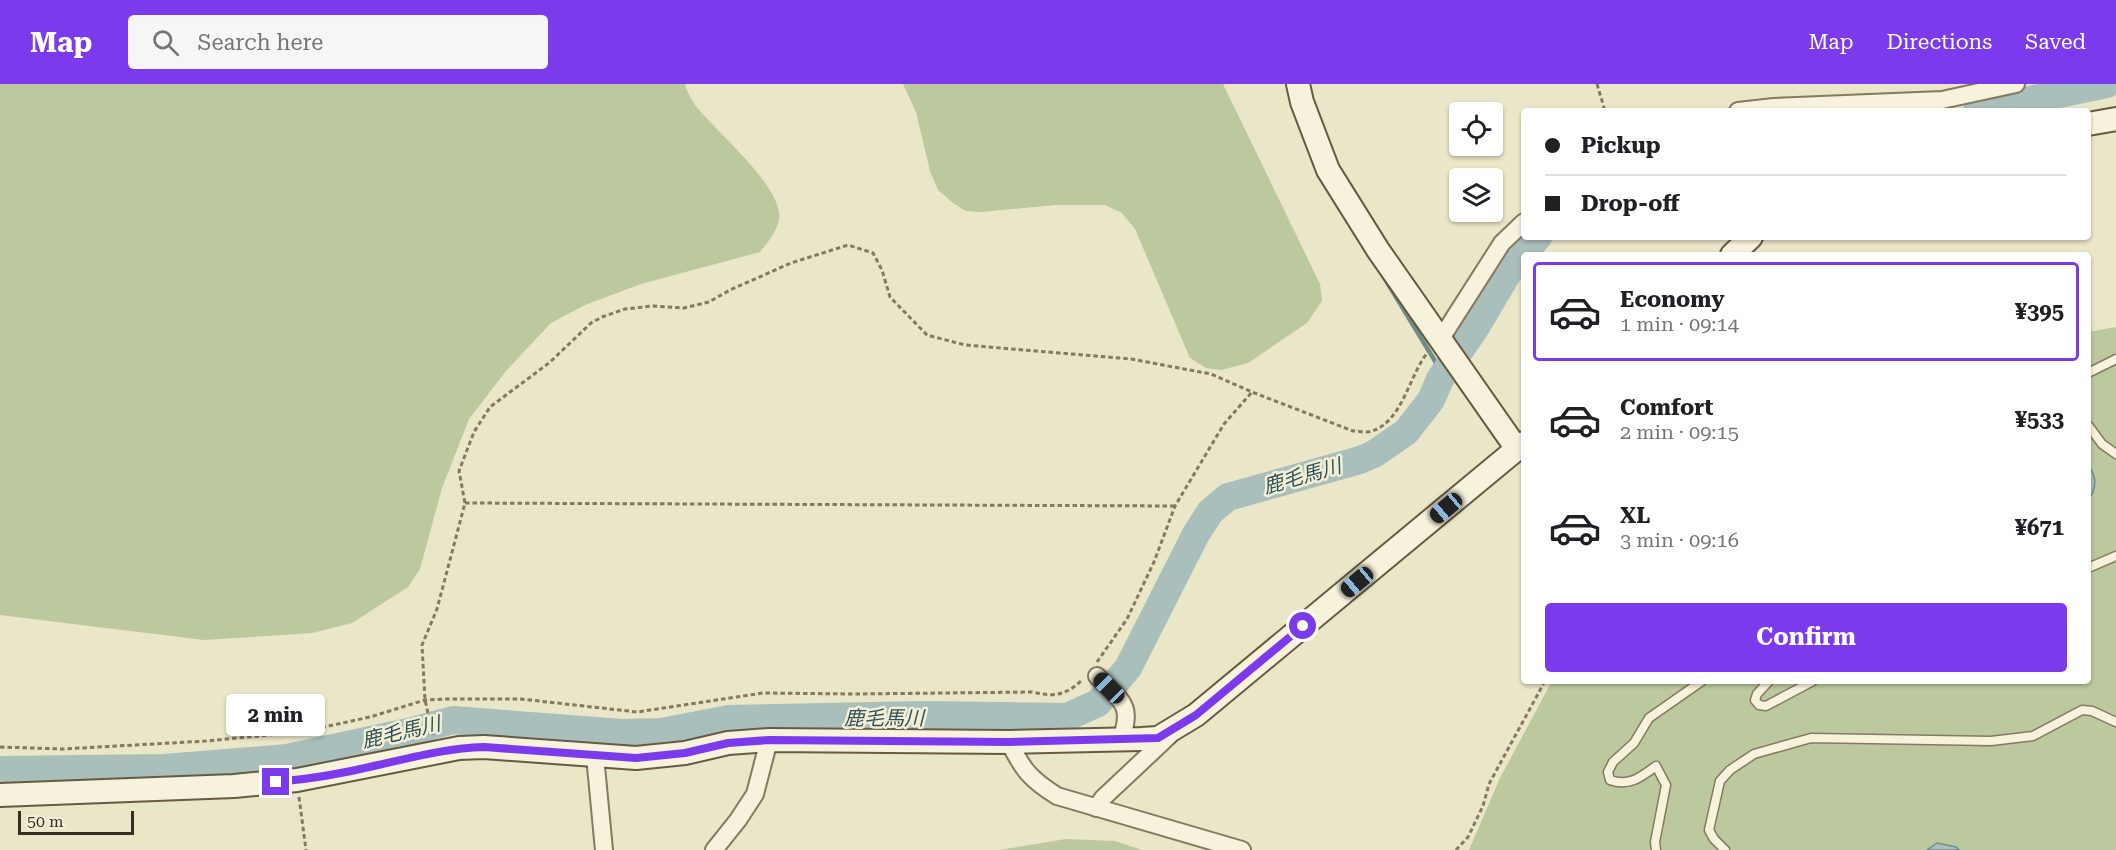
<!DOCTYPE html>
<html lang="en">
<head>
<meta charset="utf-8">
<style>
  :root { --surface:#fff; --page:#f6f6f6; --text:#202124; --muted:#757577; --line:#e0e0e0; --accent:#7c3aed }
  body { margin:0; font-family:"Roboto Serif","Noto Sans JP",serif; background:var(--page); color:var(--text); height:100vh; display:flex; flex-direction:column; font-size:22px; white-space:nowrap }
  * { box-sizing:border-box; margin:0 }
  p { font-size:20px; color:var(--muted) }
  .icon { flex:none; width:33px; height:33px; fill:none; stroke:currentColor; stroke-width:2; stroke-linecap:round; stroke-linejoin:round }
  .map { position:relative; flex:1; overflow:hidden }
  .drawer { position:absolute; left:1521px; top:168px; width:570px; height:432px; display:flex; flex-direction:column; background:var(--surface); border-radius:6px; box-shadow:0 2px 4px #0004 }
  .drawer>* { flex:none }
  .banner { position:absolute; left:1521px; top:24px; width:570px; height:132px; border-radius:6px; box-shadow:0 2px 4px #0004; display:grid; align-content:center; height:132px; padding:0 24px; background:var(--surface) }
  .controls { position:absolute; left:1449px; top:18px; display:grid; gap:12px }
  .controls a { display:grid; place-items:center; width:54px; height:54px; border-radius:6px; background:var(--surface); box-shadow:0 2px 4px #0004; font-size:30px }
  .scale { position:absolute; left:18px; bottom:15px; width:116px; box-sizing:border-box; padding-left:6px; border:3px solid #372f21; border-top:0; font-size:16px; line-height:21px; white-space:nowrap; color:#372f21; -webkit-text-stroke:4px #f2efd7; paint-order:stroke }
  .end { position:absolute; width:27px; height:27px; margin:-14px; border:8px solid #7c3aed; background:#fff; box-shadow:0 0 0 3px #fff }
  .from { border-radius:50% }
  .bubble { position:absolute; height:42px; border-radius:6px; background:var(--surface); box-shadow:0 2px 4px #0004; font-size:20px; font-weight:700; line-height:42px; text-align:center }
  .car { position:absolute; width:18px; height:36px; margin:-18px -9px; border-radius:8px; box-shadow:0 0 4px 2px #0007; background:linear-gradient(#222 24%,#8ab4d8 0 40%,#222 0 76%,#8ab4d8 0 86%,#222 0) }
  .banner b { display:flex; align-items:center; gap:21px; height:57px; font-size:22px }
  .banner b+b { border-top:2px solid var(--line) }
  .banner i { width:15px; height:15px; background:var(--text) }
  ul { padding:10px 0 0; list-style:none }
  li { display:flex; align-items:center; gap:18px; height:99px; margin:0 12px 9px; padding:0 12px; border:3px solid transparent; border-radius:6px }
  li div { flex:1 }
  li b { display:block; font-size:22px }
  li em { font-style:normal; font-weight:700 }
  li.on { border-color:var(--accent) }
  li>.icon { width:54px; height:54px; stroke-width:1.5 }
  .button { display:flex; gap:12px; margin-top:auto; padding:12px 24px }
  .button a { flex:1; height:69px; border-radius:6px; background:var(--accent); color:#fff; font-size:24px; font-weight:700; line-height:69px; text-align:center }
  header { display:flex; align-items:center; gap:36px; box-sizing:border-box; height:84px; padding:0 30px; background:var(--accent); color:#fff }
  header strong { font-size:28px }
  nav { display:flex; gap:33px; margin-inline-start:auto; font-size:21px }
  .search { width:420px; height:54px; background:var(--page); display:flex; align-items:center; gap:15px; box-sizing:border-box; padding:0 21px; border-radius:6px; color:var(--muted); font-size:22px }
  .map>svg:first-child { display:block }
  .green { fill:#bcc89d }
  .water { fill:#a9bfbc; stroke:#708c8a; stroke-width:1.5 }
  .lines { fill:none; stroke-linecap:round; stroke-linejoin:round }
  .stream { stroke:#708c8a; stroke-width:4.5 }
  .river { stroke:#a9bfbc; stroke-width:28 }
  .lane-casing { stroke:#85795f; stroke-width:11 }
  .street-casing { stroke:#85795f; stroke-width:20 }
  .secondary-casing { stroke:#675a42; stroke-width:26 }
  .path { stroke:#85795f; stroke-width:3; stroke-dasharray:4.5 3; stroke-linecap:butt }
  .lane { stroke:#f6f2db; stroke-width:8 }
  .street { stroke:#f6f2db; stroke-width:16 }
  .secondary { stroke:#f6f2db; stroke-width:22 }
  .route { stroke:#7c3aed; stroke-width:8 }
  .labels { text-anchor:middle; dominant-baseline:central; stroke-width:5; stroke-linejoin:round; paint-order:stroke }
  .water-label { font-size:20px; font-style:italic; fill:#325155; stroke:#f2efd7 }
</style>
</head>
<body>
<header>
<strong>Map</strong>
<div class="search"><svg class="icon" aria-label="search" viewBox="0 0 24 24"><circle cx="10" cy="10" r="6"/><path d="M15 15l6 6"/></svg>Search here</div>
<nav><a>Map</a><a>Directions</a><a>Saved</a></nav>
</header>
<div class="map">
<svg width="2116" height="766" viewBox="0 0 2116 766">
  <rect width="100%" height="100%" fill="#eae6c8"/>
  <!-- green -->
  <path class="green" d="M 0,0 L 685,0 C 687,7 691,15 695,21 C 714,46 785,104 779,136 C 776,149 768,158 760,168 L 641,200 L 585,221 L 551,239 L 506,287 L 469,335 L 442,404 L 420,485 L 408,503 L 352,539 L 312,549 L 204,556 L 0,531 Z
    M 903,0 L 1223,0 L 1320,200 L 1322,217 L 1307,239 L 1248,279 L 1221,286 L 1206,284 L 1190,274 L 1135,145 L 1122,129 L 1105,121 L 1055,121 L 980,128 L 966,127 L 953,119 L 938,106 L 930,87 L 916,28 Z
    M 2116,243 L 2116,766 L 1469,766 L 1500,694 L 1552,597 L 2088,597 L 2088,248 Z
    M 1066,755 L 1115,757 L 1142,766 L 1000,766 Z"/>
  <!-- water -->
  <path class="water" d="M 2088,382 C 2097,391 2097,406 2088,415 Z
    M 1937,759 L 1956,763 L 1959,766 L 1927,766 Z"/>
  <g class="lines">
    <!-- stream -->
    <path class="stream" d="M 1382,190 L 1435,277 L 1440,295"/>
    <!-- river -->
    <path class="river" d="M 1977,27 L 2107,0
      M 0,686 L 164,684 L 287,674 L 408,648 L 453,636 L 622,649 L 661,648 L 729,635 L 924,631 L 1067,633 L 1098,619 L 1128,584 L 1196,450 L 1210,428 L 1228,413 L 1360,376 L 1374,370 L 1406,348 L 1431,316 L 1440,295 L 1474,246 L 1509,187 L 1538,153"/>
    <!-- lane casing -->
    <g class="lane-casing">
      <path id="lane" d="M 2088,289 L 2116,275
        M 2088,341 L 2102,360 L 2116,370
        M 2088,484 L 2116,472
        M 1769,597 L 1757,610 L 1755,616 L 1759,621 L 1766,622 L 1813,597
        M 1656,766 L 1655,758 L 1666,701 L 1656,682 C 1641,693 1629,703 1610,696 L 1608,688 L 1613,678 L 1634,659 L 1649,634 L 1702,597
        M 1725,766 L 1714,755 L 1709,746 L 1720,697 L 1730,686 L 1754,670 L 1811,654 L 1991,657 L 2033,652 L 2082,626 L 2092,627 L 2116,638"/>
    </g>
    <!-- street casing -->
    <g class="street-casing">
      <path id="street" d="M 1738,27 L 1774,23 L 1942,16 L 2016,0
        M 1440,256 L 1502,159 L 1524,138
        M 1097,592 C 1120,616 1134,620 1121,655
        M 1009,658 C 1023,686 1030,695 1057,712 L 1242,766
        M 595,672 L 604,766
        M 1096,724 L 1103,714 L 1170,651
        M 714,766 L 738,736 L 755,710 L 769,656"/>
    </g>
    <!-- secondary casing -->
    <g class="secondary-casing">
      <path id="secondary" d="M 1298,0 L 1302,18 L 1328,86 L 1378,166 L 1517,365
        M 2088,40 L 2116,35
        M 1732,171 L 1751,153
        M 0,711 L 234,702 L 297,696 L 459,664 L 484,663 L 636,674 L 685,669 L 728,659 L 769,656 L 1009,658 L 1141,655 L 1158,654 L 1196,631 L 1524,359"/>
    </g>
    <!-- path -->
    <path class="path" d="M 1597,0 L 1605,27
      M 465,419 L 1175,422
      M 1097,578 L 1127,535 L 1154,478 L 1175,422 L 1224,340 L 1252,308
      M 433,651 L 425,616 L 422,561 L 437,525 L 465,419 L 459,387 L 474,348 L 490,323 L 549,279 L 591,239 L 602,233 L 625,225 L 653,222 L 684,224 L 709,218 L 730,206 L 791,179 L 848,161 L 873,169 L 882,186 L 890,213 L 927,251 L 965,261 L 1131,275 L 1211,290 L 1252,308 L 1353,347 C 1359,347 1367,349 1372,347 C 1403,337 1409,291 1428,268
      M 0,663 L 63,665 L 206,657 L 301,648 L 370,633 L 425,616 L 446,615 L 521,615 L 637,628 L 763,609 L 853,610 L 1032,608 C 1054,613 1065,612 1082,596
      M 299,713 L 306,766
      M 1456,766 L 1468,753 L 1483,722 L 1489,700 L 1545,597"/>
    <!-- lane -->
    <use href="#lane" class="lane"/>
    <!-- street -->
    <use href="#street" class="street"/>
    <!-- secondary -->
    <use href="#secondary" class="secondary"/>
  </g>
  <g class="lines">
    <!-- route -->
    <path class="route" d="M 276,698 C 310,695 345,689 378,681 C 414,673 447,664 484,663 L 636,674 L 685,669 L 728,659 L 769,656 L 1009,658 L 1158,654 L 1196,631 L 1303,542"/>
  </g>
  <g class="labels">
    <!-- water labels -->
    <g class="water-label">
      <text transform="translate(1302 392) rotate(-16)">鹿毛馬川</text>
      <text x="884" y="634">鹿毛馬川</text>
      <text transform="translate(401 648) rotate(-13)">鹿毛馬川</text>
    </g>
  </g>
</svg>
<div class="controls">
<a><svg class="icon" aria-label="locate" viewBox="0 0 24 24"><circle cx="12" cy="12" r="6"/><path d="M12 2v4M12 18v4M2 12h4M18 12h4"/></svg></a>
<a><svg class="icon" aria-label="layers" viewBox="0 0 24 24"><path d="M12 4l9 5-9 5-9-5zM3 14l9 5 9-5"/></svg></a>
</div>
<div class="scale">50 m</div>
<i class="end from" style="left:1303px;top:542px"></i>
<i class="end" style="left:276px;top:698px"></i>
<div class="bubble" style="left:226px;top:610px;width:99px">2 min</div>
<i class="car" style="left:1446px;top:424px;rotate:230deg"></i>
<i class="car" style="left:1357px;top:498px;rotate:230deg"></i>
<i class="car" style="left:1109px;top:604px;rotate:315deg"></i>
<div class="banner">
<b><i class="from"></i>Pickup</b>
<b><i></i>Drop-off</b>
</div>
<section class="drawer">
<ul>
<li class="on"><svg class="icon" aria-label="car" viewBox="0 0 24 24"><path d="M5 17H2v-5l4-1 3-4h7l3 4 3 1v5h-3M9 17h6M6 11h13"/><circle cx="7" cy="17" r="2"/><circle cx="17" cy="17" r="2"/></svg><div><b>Economy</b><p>1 min · 09:14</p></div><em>¥395</em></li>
<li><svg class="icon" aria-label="car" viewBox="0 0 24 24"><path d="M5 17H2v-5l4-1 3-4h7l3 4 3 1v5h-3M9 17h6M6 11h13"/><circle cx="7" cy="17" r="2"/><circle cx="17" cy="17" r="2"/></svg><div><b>Comfort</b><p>2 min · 09:15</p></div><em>¥533</em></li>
<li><svg class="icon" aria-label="car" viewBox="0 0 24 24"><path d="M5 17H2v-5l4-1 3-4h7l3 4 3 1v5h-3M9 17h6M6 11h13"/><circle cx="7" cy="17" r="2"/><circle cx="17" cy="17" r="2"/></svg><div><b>XL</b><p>3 min · 09:16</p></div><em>¥671</em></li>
</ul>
<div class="button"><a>Confirm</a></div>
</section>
</div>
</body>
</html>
